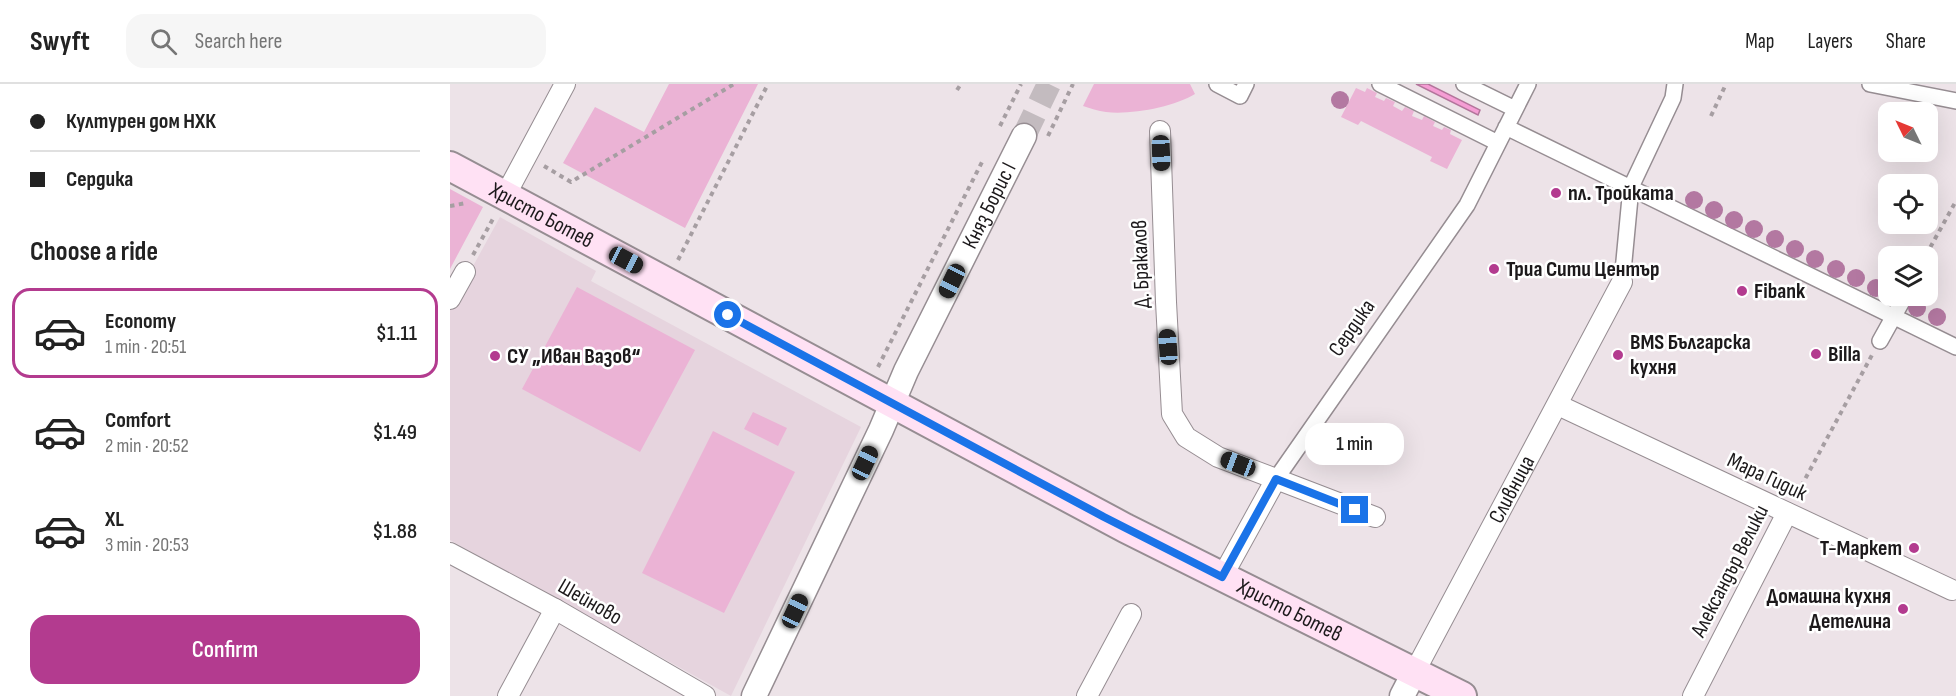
<!DOCTYPE html>
<html lang="en">
<head>
<meta charset="utf-8">
<style>
  :root { --surface:#fff; --page:#f6f6f6; --text:#222; --muted:#767676; --line:#e0e0e0; --accent:#b33b8f }
  body { margin:0; font-family:"Sofia Sans Condensed",sans-serif; background:var(--page); color:var(--text); height:100vh; display:flex; flex-direction:column; font-size:22px; white-space:nowrap }
  * { box-sizing:border-box; margin:0 }
  p { font-size:20px; color:var(--muted) }
  .icon { flex:none; width:33px; height:33px; fill:none; stroke:currentColor; stroke-width:2; stroke-linecap:round; stroke-linejoin:round }
  .map { position:relative; flex:1; overflow:hidden }
  .panel { display:flex; flex-direction:column; background:var(--surface); width:450px }
  .panel>* { flex:none }
  .guide { display:grid; align-content:center; height:132px; padding:0 30px; background:var(--surface) }
  .needle { width:39px; rotate:313deg }
  .tools { position:absolute; left:1428px; top:18px; display:grid; gap:12px }
  .tools a { display:grid; place-items:center; width:60px; height:60px; border-radius:12px; background:var(--surface); box-shadow:0 6px 24px #0002; font-size:30px }
  .end { position:absolute; width:27px; height:27px; margin:-14px; border:8px solid #1a73e8; background:#fff; box-shadow:0 0 0 3px #fff }
  .from { border-radius:50% }
  .bubble { position:absolute; height:42px; border-radius:18px; background:var(--surface); box-shadow:0 6px 24px #0002; font-size:20px; font-weight:600; line-height:42px; text-align:center }
  .car { position:absolute; width:18px; height:36px; margin:-18px -9px; border-radius:8px; box-shadow:0 0 4px 2px #0007; background:linear-gradient(#222 24%,#8ab4d8 0 40%,#222 0 76%,#8ab4d8 0 86%,#222 0) }
  .guide b { display:flex; align-items:center; gap:21px; height:57px; font-size:22px }
  .guide b+b { border-top:2px solid var(--line) }
  .guide i { width:15px; height:15px; background:var(--text) }
  ul { padding:0; list-style:none }
  li { display:flex; align-items:center; gap:18px; height:90px; margin:0 12px 9px; padding:0 18px; border:3px solid transparent; border-radius:18px }
  li div { flex:1 }
  li b { display:block; font-size:22px }
  li em { font-style:normal; font-weight:600 }
  li.active { border-color:var(--accent) }
  li>.icon { width:54px; height:54px; stroke-width:1.5 }
  h2 { padding:0 30px; font-size:27px; line-height:72px }
  .cta { display:flex; gap:12px; margin-top:auto; padding:12px 30px }
  .cta a { flex:1; height:69px; border-radius:18px; background:var(--accent); color:#fff; font-size:24px; font-weight:600; line-height:69px; text-align:center }
  header { display:flex; align-items:center; gap:36px; box-sizing:border-box; height:84px; padding:0 30px; background:var(--surface); border-bottom:2px solid var(--line) }
  header strong { font-size:28px }
  nav { display:flex; gap:33px; margin-inline-start:auto; font-size:21px }
  .search { width:420px; height:54px; background:var(--page); display:flex; align-items:center; gap:15px; box-sizing:border-box; padding:0 21px; border-radius:18px; color:var(--muted); font-size:22px }
  main { display:flex; flex:1; min-height:0 }
  .map>svg:first-child { display:block }
  .built { fill:#e6d4de }
  .green { fill:#ebb3d5 }
  .water { fill:#f59dd4; stroke:#b4759c; stroke-width:1.5 }
  .lines { fill:none; stroke-linecap:round; stroke-linejoin:round }
  .tertiary-tunnel { stroke:#c3bbbf; stroke-width:24; stroke-dasharray:24 12; stroke-linecap:butt }
  .pedestrian-casing { stroke:#968d92; stroke-width:18 }
  .minor-casing { stroke:#968d92; stroke-width:22 }
  .tertiary-casing { stroke:#968d92; stroke-width:27 }
  .secondary-casing { stroke:#968d92; stroke-width:32 }
  .path { stroke:#a69ea2; stroke-width:4; stroke-dasharray:4.5 4.5; stroke-linecap:butt }
  .pedestrian { stroke:#fff; stroke-width:15 }
  .minor { stroke:#fff; stroke-width:20 }
  .tertiary { stroke:#fff; stroke-width:24 }
  .secondary { stroke:#ffe1f4; stroke-width:28 }
  .tree { fill:#b378a1 }
  .route { stroke:#1a73e8; stroke-width:8 }
  .poi-dot { fill:#b33b8f; stroke:#fff; stroke-width:2 }
  .labels { text-anchor:middle; dominant-baseline:central; stroke-width:5; stroke-linejoin:round; paint-order:stroke }
  .poi-label { font-size:22px; font-weight:bold; fill:#1c191b; stroke:#fff; text-anchor:start }
  .street-label { font-size:22px; fill:#1c191b; stroke:#fff }
</style>
</head>
<body>
<header>
<strong>Swyft</strong>
<div class="search"><svg class="icon" aria-label="search" viewBox="0 0 24 24"><circle cx="10" cy="10" r="6"/><path d="M15 15l6 6"/></svg>Search here</div>
<nav><a>Map</a><a>Layers</a><a>Share</a></nav>
</header>
<main>
<section class="panel">
<div class="guide">
<b><i class="from"></i>Културен дом НХК</b>
<b><i></i>Сердика</b>
</div>
<h2>Choose a ride</h2>
<ul>
<li class="active"><svg class="icon" aria-label="car" viewBox="0 0 24 24"><path d="M5 17H2v-5l4-1 3-4h7l3 4 3 1v5h-3M9 17h6M6 11h13"/><circle cx="7" cy="17" r="2"/><circle cx="17" cy="17" r="2"/></svg><div><b>Economy</b><p>1 min · 20:51</p></div><em>$1.11</em></li>
<li><svg class="icon" aria-label="car" viewBox="0 0 24 24"><path d="M5 17H2v-5l4-1 3-4h7l3 4 3 1v5h-3M9 17h6M6 11h13"/><circle cx="7" cy="17" r="2"/><circle cx="17" cy="17" r="2"/></svg><div><b>Comfort</b><p>2 min · 20:52</p></div><em>$1.49</em></li>
<li><svg class="icon" aria-label="car" viewBox="0 0 24 24"><path d="M5 17H2v-5l4-1 3-4h7l3 4 3 1v5h-3M9 17h6M6 11h13"/><circle cx="7" cy="17" r="2"/><circle cx="17" cy="17" r="2"/></svg><div><b>XL</b><p>3 min · 20:53</p></div><em>$1.88</em></li>
</ul>
<div class="cta"><a>Confirm</a></div>
</section>
<div class="map">
<svg width="1506" height="612" viewBox="0 0 1506 612">
  <rect width="100%" height="100%" fill="#ede3e8"/>
  <!-- built -->
  <path class="built" d="M 50,133 L 146,187 L 141,197 L 411,343 L 281,612 L 0,456 L 0,224 Z"/>
  <!-- green -->
  <path class="green" d="M 219,0 L 308,0 L 235,144 L 113,79 L 145,23 L 194,48 Z
    M 644,0 L 740,0 L 745,10 C 724,23 681,31 656,28 C 648,27 640,24 633,22 Z
    M 906,4 L 915,8 L 917,4 L 927,9 L 925,13 L 934,17 L 936,14 L 945,18 L 943,22 L 952,27 L 955,23 L 964,27 L 962,32 L 972,36 L 974,32 L 985,38 L 983,42 L 992,46 L 994,43 L 1001,46 L 1000,50 L 1012,56 L 997,85 L 980,77 L 982,73 L 911,37 L 908,41 L 891,33 Z
    M 0,105 L 33,123 L 0,185 Z
    M 127,203 L 245,266 L 190,368 L 72,305 Z
    M 303,328 L 337,344 L 328,362 L 294,345 Z
    M 263,347 L 345,388 L 274,529 L 192,489 Z"/>
  <!-- water -->
  <path class="water" d="M 966,0 L 978,0 L 1030,26 L 1028,31 Z"/>
  <g class="lines">
    <!-- tertiary-tunnel -->
    <path class="tertiary-tunnel" d="M 574,52 L 599,0"/>
    <!-- pedestrian casing -->
    <g class="pedestrian-casing">
      <path id="pedestrian" d="M 767,0 L 790,12 L 796,0
        M 930,0 L 1048,59
        M 1014,0 L 1065,25
        M 1420,0 L 1506,17
        M 1056,43 L 1506,263
        M 1172,198 L 1181,103 L 1223,14 L 1225,0
        M 1430,257 L 1455,212
        M 826,395 L 1017,121 L 1078,0"/>
    </g>
    <!-- minor casing -->
    <g class="minor-casing">
      <g id="minor">
        <path d="M 710,47 L 716,218 L 722,330 L 736,353 L 768,373 L 826,395"/>
        <path d="M 55,112 L 115,0"/>
        <path d="M 0,215 L 15,188"/>
        <path d="M 1108,321 L 1502,506"/>
        <path d="M 0,469 L 105,525 L 255,612"/>
        <path d="M 772,493 L 826,395 L 925,433"/>
        <path id="s1" d="M 964,589 L 1172,198"/>
        <path d="M 58,612 L 105,525"/>
        <path d="M 637,612 L 681,530"/>
        <path d="M 1243,612 L 1337,429"/>
      </g>
    </g>
    <!-- tertiary casing -->
    <g class="tertiary-casing">
      <g id="tertiary">
        <path id="s2" d="M 304,612 L 431,346 L 456,287 L 574,52"/>
        <path d="M 952,612 L 964,589"/>
      </g>
    </g>
    <!-- secondary casing -->
    <g class="secondary-casing">
      <g id="secondary">
        <path id="s3" d="M 0,82 L 675,444 L 1012,612"/>
      </g>
    </g>
    <!-- path -->
    <path class="path" d="M 507,6 L 511,0
      M 1261,32 L 1276,0
      M 550,42 L 571,0
      M 598,52 L 623,0
      M 94,82 L 121,98 L 284,0
      M 0,122 L 16,119
      M 23,171 L 44,133
      M 1476,171 L 1506,117
      M 228,176 L 318,0
      M 428,283 L 532,78
      M 1347,410 L 1422,271"/>
    <!-- pedestrian -->
    <use href="#pedestrian" class="pedestrian"/>
    <!-- minor -->
    <use href="#minor" class="minor"/>
    <!-- tertiary -->
    <use href="#tertiary" class="tertiary"/>
    <!-- secondary -->
    <use href="#secondary" class="secondary"/>
  </g>
  <!-- trees -->
  <g class="tree">
    <circle cx="890" cy="16" r="9"/>
    <circle cx="1244" cy="116" r="9"/>
    <circle cx="1264" cy="126" r="9"/>
    <circle cx="1284" cy="136" r="9"/>
    <circle cx="1304" cy="145" r="9"/>
    <circle cx="1325" cy="155" r="9"/>
    <circle cx="1345" cy="165" r="9"/>
    <circle cx="1365" cy="175" r="9"/>
    <circle cx="1386" cy="185" r="9"/>
    <circle cx="1406" cy="194" r="9"/>
    <circle cx="1426" cy="204" r="9"/>
    <circle cx="1467" cy="224" r="9"/>
    <circle cx="1487" cy="233" r="9"/>
  </g>
  <g class="lines">
    <!-- route -->
    <path class="route" d="M 278,231 L 654,433 L 772,493 L 826,395 L 905,426"/>
  </g>
  <!-- markers -->
  <g class="poi-dot">
    <circle cx="1106" cy="109" r="6"/>
    <circle cx="1044" cy="185" r="6"/>
    <circle cx="1292" cy="207" r="6"/>
    <circle cx="1366" cy="270" r="6"/>
    <circle cx="1168" cy="271" r="6"/>
    <circle cx="45" cy="272" r="6"/>
    <circle cx="1464" cy="464" r="6"/>
    <circle cx="1453" cy="525" r="6"/>
  </g>
  <g class="labels">
    <!-- poi labels -->
    <g class="poi-label">
      <text x="1118" y="109">пл. Тройката</text>
      <text x="1056" y="185">Триа Сити Център</text>
      <text x="1304" y="207">Fibank</text>
      <text x="1180" y="258">BMS Българска<tspan x="1180" dy="25">кухня</tspan></text>
      <text x="1378" y="270">Billa</text>
      <text x="57" y="272">СУ „Иван Вазов“</text>
      <text x="1452" y="464" text-anchor="end">Т-Маркет</text>
      <text x="1441" y="512" text-anchor="end">Домашна кухня<tspan x="1441" dy="25">Детелина</tspan></text>
    </g>
    <!-- street labels -->
    <g class="street-label">
      <text stroke="none"><textPath href="#s2" startOffset="544">Княз Борис I</textPath></text>
      <text stroke="none"><textPath href="#s3" startOffset="104">Христо Ботев</textPath></text>
      <text transform="translate(691 180) rotate(-92)">Д. Бракалов</text>
      <text transform="translate(902 244) rotate(-55)">Сердика</text>
      <text transform="translate(1317 393) rotate(25)">Мара Гидик</text>
      <text stroke="none"><textPath href="#s1" startOffset="208">Сливница</textPath></text>
      <text transform="translate(1280 487) rotate(-63)">Александър Велики</text>
      <text transform="translate(140 518) rotate(30)">Шейново</text>
      <text stroke="none"><textPath href="#s3" startOffset="950">Христо Ботев</textPath></text>
    </g>
  </g>
</svg>
<div class="tools">
<a><svg class="needle" viewBox="-14 -14 28 28"><path d="M0-13l5 13h-10z" fill="#e53935"/><path d="M0 13l5-13h-10z" fill="#767676"/></svg></a>
<a><svg class="icon" aria-label="locate" viewBox="0 0 24 24"><circle cx="12" cy="12" r="6"/><path d="M12 2v4M12 18v4M2 12h4M18 12h4"/></svg></a>
<a><svg class="icon" aria-label="layers" viewBox="0 0 24 24"><path d="M12 4l9 5-9 5-9-5zM3 14l9 5 9-5"/></svg></a>
</div>
<i class="end from" style="left:278px;top:231px"></i>
<i class="end" style="left:905px;top:426px"></i>
<div class="bubble" style="left:855px;top:339px;width:99px">1 min</div>
<i class="car" style="left:711px;top:69px;rotate:178deg"></i>
<i class="car" style="left:176px;top:176px;rotate:118deg"></i>
<i class="car" style="left:502px;top:197px;rotate:206deg"></i>
<i class="car" style="left:718px;top:263px;rotate:356deg"></i>
<i class="car" style="left:415px;top:379px;rotate:25deg"></i>
<i class="car" style="left:788px;top:380px;rotate:291deg"></i>
<i class="car" style="left:345px;top:527px;rotate:25deg"></i>
</div>
</main>
</body>
</html>
